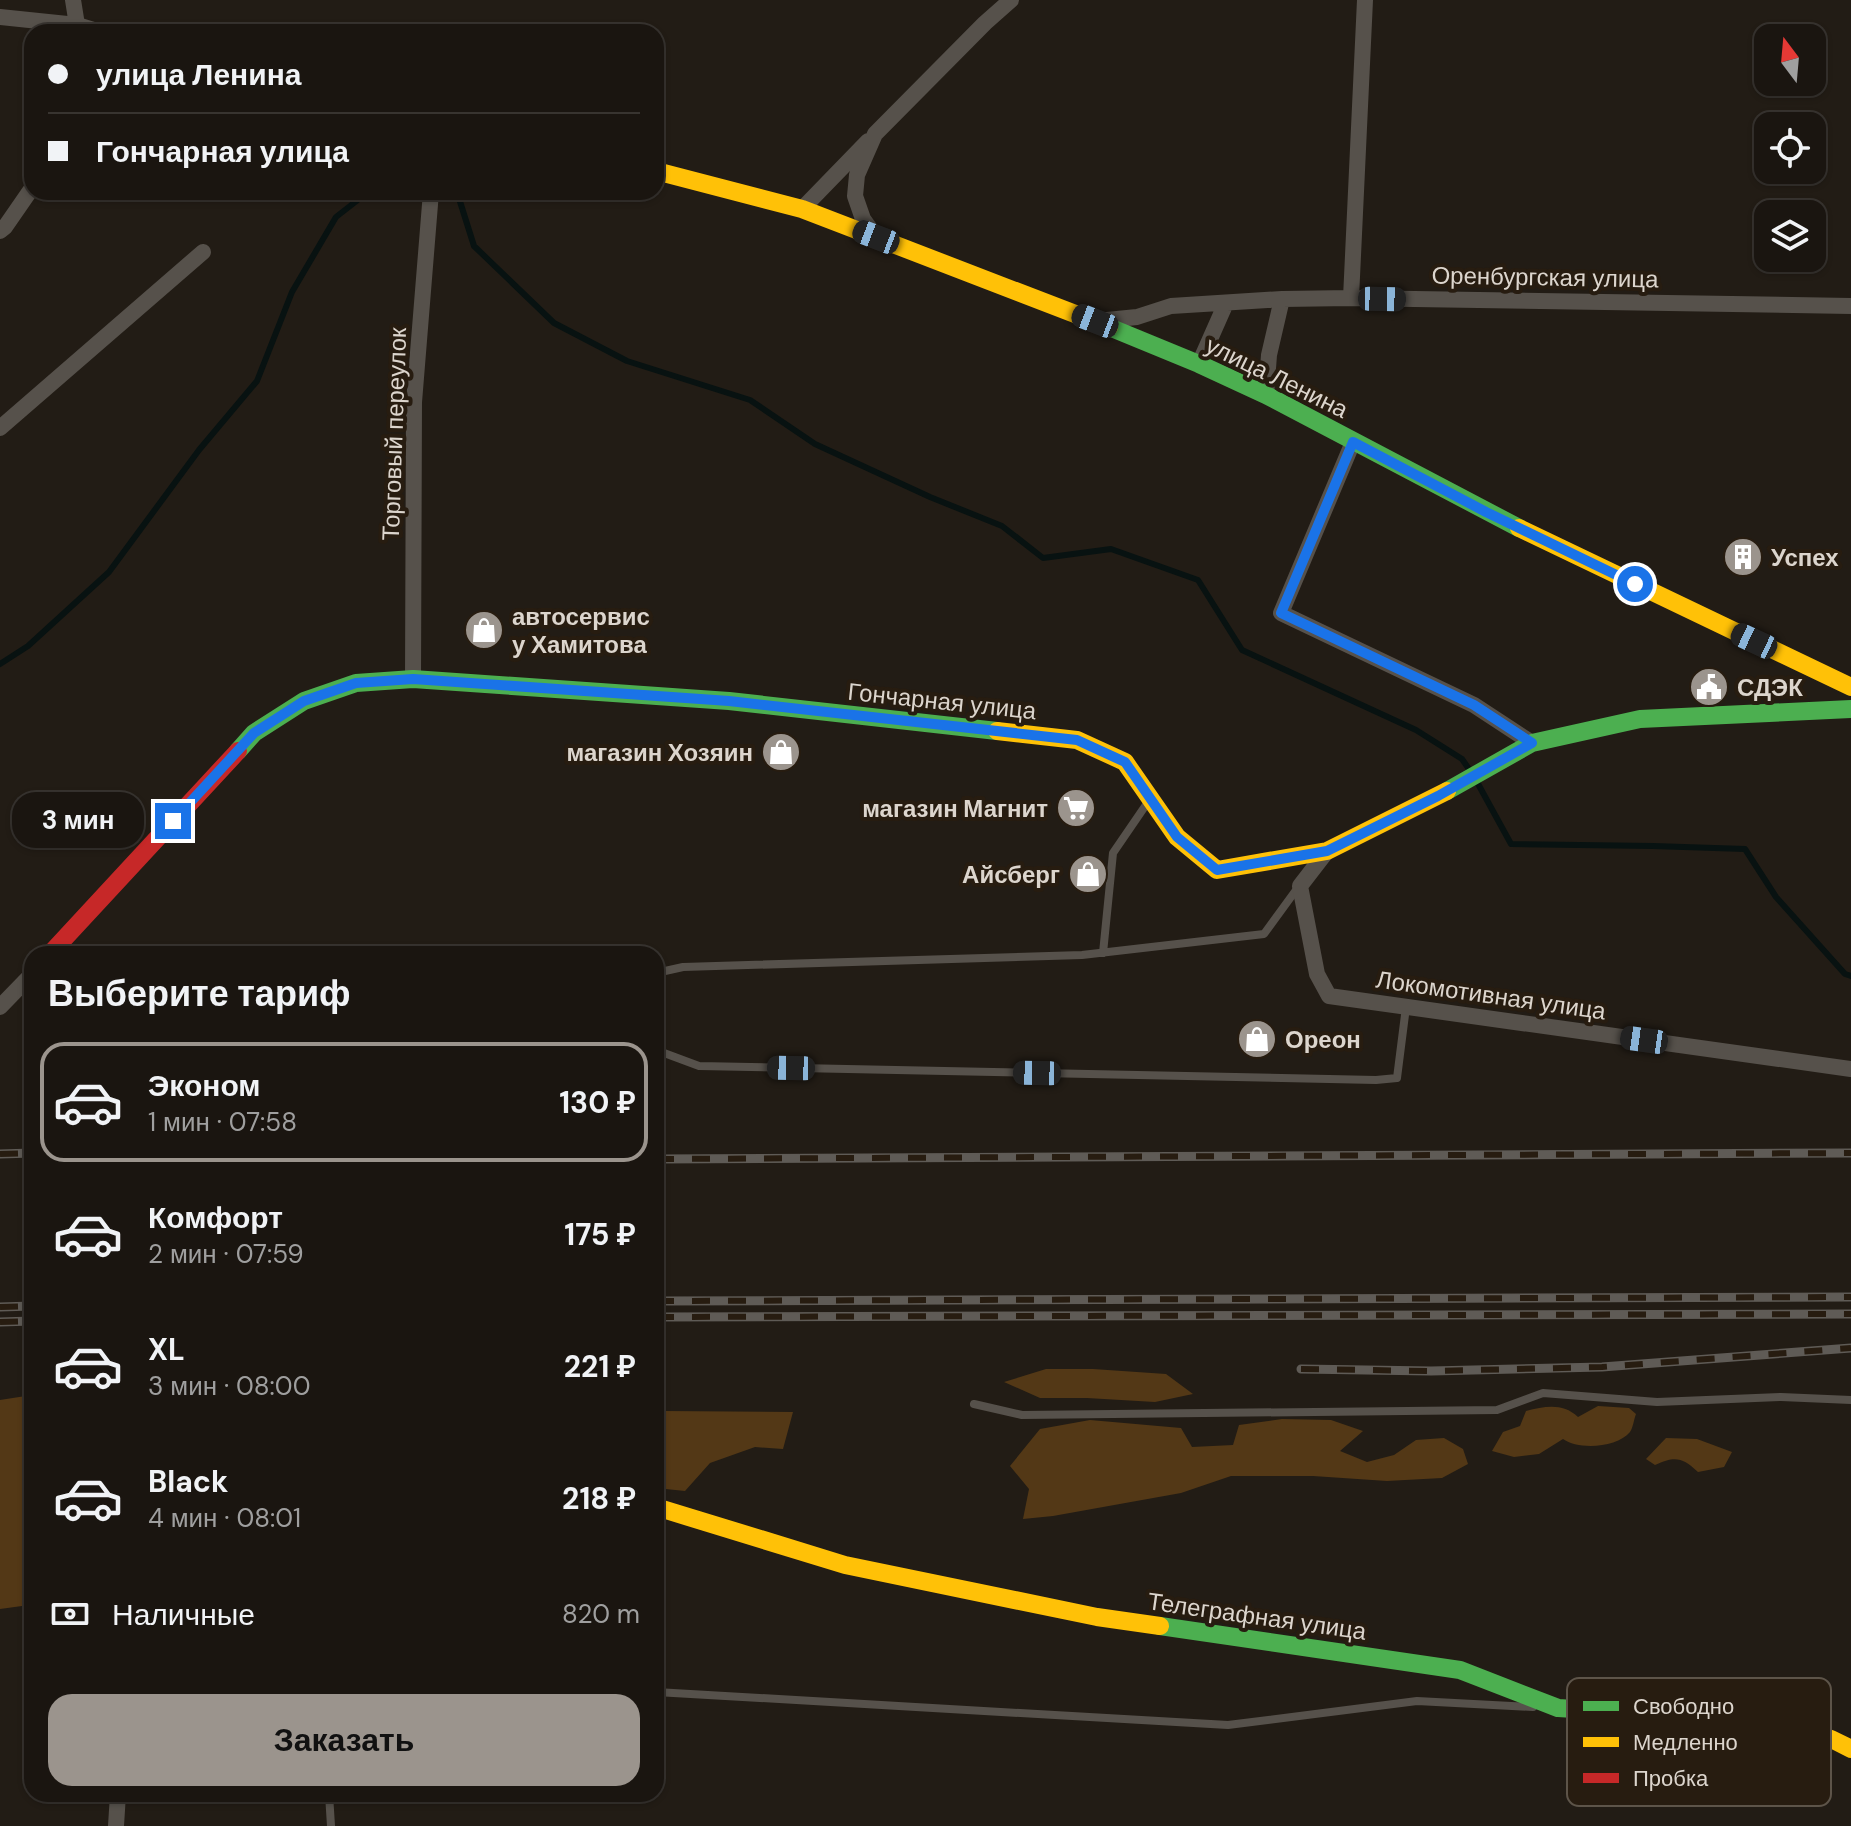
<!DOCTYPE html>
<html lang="ru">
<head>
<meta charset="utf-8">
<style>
  :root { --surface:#1a1510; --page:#231e19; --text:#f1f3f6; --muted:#9f9f9f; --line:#383430; --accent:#9b948d }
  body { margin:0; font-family:"DM Sans",sans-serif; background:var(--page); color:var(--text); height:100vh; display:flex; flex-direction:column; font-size:30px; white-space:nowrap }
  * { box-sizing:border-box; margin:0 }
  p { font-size:26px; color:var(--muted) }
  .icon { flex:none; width:44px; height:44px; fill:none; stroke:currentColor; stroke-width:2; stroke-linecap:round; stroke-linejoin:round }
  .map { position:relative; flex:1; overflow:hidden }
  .sheet { position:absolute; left:24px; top:946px; width:640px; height:856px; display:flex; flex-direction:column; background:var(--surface); border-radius:24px; box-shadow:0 2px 6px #0004,0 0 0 2px var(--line) }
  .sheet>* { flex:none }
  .banner { position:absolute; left:24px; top:24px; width:640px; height:176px; border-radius:24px; box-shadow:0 2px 6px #0004,0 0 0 2px var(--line); display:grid; align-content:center; height:176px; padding:0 24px; background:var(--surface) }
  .needle { width:52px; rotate:344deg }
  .buttons { position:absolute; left:1754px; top:24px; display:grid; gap:16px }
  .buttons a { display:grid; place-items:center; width:72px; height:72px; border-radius:16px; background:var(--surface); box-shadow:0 2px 6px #0004,0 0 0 2px var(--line); font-size:40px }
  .end { position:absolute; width:36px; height:36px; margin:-18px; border:10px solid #1a73e8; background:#fff; box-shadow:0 0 0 4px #fff }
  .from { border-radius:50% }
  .bubble { position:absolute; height:56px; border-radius:24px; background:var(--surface); box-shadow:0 2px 6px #0004,0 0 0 2px var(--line); font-size:26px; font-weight:700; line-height:56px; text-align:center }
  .car { position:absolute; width:24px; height:48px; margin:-24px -12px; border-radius:10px; box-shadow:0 0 6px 2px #0007; background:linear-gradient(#222 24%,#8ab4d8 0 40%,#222 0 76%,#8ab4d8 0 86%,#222 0) }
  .banner b { display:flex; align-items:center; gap:28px; height:76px; font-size:30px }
  .banner b+b { border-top:2px solid var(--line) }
  .banner i { width:20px; height:20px; background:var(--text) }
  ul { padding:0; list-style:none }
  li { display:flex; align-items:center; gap:24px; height:120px; margin:0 16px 12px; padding:0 8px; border:4px solid transparent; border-radius:24px }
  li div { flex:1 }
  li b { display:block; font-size:30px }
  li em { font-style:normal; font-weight:700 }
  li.on { border-color:var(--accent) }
  li>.icon { width:72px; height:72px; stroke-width:1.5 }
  h2 { padding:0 24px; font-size:36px; line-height:96px }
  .pay { display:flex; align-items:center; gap:20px; height:88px; padding:0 24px; font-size:30px }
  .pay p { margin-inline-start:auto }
  .action { display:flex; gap:16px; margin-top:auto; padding:16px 24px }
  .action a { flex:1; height:92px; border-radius:24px; background:var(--accent); color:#111; font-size:32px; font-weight:700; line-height:92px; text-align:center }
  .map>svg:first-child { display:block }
  .green { fill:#533816 }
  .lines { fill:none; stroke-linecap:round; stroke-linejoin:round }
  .stream { stroke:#081211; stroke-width:6 }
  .lane { stroke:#56514b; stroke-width:8 }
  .street { stroke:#56514b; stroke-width:16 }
  .fast { stroke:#4caf50; stroke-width:18 }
  .slow { stroke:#ffc107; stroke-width:18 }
  .jam { stroke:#c62828; stroke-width:18 }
  .rail-casing { stroke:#5f5b56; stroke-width:9 }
  .rail { stroke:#271c10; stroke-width:6; stroke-dasharray:18; stroke-linecap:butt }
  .route { stroke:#1a73e8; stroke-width:10 }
  .labels { text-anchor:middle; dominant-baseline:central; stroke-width:8; stroke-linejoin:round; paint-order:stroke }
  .street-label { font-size:24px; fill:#dcd5cd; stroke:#271c10 }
  .poi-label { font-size:24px; font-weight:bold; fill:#dcd5cd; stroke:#271c10; text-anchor:start }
  .key { fill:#271c10; stroke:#5d5449; stroke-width:2 }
  .key-label { font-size:22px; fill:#dcd5cd }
</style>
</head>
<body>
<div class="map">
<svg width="1851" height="1826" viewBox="0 0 1851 1826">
  <rect width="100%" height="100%" fill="#221c15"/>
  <!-- green -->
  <path class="green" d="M 1046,1369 L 1093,1369 L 1166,1374 L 1193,1394 L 1155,1402 L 1087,1398 L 1040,1398 L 1004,1382 Z
    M 32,1395 L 32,1600 L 22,1606 L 0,1609 L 0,1400 Z
    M 1598,1406 L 1629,1408 L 1636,1414 C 1634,1419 1633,1428 1630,1432 C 1617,1448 1578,1450 1563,1439 L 1539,1454 L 1514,1457 L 1492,1451 L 1503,1432 L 1520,1426 L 1526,1411 C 1546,1406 1563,1403 1578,1417 Z
    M 662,1411 L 793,1412 L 783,1449 L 755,1447 L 710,1463 L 685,1491 L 656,1488 L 656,1470 Z
    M 1282,1419 L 1331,1420 L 1363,1431 L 1340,1451 L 1367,1462 L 1394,1455 L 1416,1440 L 1444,1438 L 1463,1449 L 1468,1464 L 1442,1478 L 1387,1481 L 1313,1476 L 1231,1476 L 1181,1493 L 1053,1516 L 1023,1519 L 1029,1489 L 1010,1466 L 1040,1429 L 1090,1420 L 1181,1428 L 1192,1447 L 1233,1445 L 1239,1425 Z
    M 1666,1438 L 1697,1439 L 1732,1452 L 1724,1467 L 1698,1472 C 1682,1457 1675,1456 1655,1465 L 1646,1459 Z"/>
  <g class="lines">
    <!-- stream -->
    <path class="stream" d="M 457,192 L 474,246 L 554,323 L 627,361 L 750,400 L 815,444 L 930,497 L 1002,526 L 1043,558 L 1111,549 L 1198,580 L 1242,650 L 1416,730 L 1462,759 L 1471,772
      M 0,664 L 28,646 L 109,572 L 199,450 L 257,381 L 292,292 L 336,217 L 368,192
      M 1477,782 L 1511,844 L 1653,846 L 1745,849 L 1776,897 L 1845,974 L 1851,976"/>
    <!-- lane -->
    <path class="lane" d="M 1103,953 L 1113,853 L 1150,799
      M 656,973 L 683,967 L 1082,955 L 1264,934 L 1299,886
      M 656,1050 L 699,1066 L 1376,1080 L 1397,1078 L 1406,1007
      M 974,1404 L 1022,1415 L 1497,1410 L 1543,1393 L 1657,1402 L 1781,1397 L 1851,1400
      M 656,1692 L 1228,1725 L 1417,1701 L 1533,1707
      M 329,1794 L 331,1826"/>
    <!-- street -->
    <path class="street" d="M 73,0 L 77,25 L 83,31
      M 0,17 L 77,25 L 100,32
      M 802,209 L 868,141
      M 0,231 L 5,227 L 32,188
      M 876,237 L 863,219 L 855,196 L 857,175 L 875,134 L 985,23 L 1011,0
      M 1351,298 L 1365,0
      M 1097,321 L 1137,317 L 1171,306 L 1282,299 L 1351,298 L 1851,306
      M 1199,364 L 1226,303
      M 1266,395 L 1269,355 L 1282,299
      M 0,428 L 203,252
      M 1353,442 L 1281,613 L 1474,705 L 1532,743
      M 413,679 L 414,402 L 431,192
      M 1327,851 L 1300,886 L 1317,974 L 1329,996 L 1851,1069
      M 0,1007 L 32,974
      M 116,1826 L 118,1794"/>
    <!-- fast -->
    <path class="fast" d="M 1109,327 L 1199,364 L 1266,395 L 1519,528
      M 238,751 L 254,733 L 304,701 L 356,683 L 413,679 L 729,701 L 997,731
      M 1447,791 L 1532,743 L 1640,719 L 1851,709
      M 1160,1626 L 1460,1670 L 1558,1708 L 1654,1714"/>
    <!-- slow -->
    <path class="slow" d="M 656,171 L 802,209 L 1109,327
      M 1519,528 L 1851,687
      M 997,731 L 1077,740 L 1125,762 L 1177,837 L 1217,870 L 1327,851 L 1447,791
      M 656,1507 L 845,1565 L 1097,1617 L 1160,1626
      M 1654,1714 C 1720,1718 1792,1715 1851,1749"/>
    <!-- jam -->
    <path class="jam" d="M 50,954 L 238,751"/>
    <!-- rail casing -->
    <g class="rail-casing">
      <path id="rail" d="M 0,1154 L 32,1153
        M 656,1159 L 1851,1153
        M 656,1301 L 1851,1297
        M 0,1307 L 32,1306
        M 656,1317 L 1851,1314
        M 0,1322 L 32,1321
        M 1301,1369 L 1431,1371 L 1602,1367 L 1851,1348"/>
    </g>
    <!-- rail -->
    <use href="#rail" class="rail"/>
  </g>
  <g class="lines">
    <!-- route -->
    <path class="route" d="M 173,821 L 254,733 L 304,701 L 356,683 L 413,679 L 729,701 L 1077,740 L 1125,762 L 1177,837 L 1217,870 L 1327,851 L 1438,796 L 1532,743 L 1474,705 L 1281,613 L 1353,442 L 1486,512 L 1635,584"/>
  </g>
  <!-- icons -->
  <defs>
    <g id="building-disc" transform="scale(2)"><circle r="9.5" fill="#9b948d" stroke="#271c10"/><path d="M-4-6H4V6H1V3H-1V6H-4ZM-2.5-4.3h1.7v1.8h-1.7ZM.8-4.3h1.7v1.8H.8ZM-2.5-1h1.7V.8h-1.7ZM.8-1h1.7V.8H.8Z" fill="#fff"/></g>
    <g id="shop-disc" transform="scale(2)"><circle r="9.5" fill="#9b948d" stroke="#271c10"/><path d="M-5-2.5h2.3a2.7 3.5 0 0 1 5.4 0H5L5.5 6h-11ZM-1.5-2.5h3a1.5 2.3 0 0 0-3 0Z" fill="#fff"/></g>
    <g id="civic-disc" transform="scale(2)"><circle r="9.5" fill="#9b948d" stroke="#271c10"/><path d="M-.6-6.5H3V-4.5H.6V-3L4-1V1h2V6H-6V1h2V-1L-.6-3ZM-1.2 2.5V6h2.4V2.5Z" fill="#fff"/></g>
    <g id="supermarket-disc" transform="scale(2)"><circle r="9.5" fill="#9b948d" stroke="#271c10"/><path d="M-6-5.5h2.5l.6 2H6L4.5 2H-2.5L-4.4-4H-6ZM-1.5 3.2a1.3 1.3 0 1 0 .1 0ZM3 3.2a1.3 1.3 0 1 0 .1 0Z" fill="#fff"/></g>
  </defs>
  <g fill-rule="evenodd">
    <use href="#building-disc" x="1743" y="557"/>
    <use href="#shop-disc" x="484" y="630"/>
    <use href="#civic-disc" x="1709" y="687"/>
    <use href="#shop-disc" x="781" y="752"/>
    <use href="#supermarket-disc" x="1076" y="808"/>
    <use href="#shop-disc" x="1088" y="874"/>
    <use href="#shop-disc" x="1257" y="1039"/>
  </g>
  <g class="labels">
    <!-- street labels -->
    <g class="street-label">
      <text transform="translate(1545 277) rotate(1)">Оренбургская улица</text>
      <text transform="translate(1277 377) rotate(26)">улица Ленина</text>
      <text transform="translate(394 434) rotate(-88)">Торговый переулок</text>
      <text transform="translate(942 701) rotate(6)">Гончарная улица</text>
      <text transform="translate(1491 995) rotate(8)">Локомотивная улица</text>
      <text transform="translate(1257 1616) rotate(8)">Телеграфная улица</text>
    </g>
    <!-- poi labels -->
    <g class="poi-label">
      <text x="1771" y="557">Успех</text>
      <text x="512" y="616">автосервис<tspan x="512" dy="28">у Хамитова</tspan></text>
      <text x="1737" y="687">СДЭК</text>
      <text x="753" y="752" text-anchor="end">магазин Хозяин</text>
      <text x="1048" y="808" text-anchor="end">магазин Магнит</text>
      <text x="1060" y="874" text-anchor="end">Айсберг</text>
      <text x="1285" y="1039">Ореон</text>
    </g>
  </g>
  <!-- legend -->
  <rect x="1567" y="1678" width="264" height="128" rx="12" class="key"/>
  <rect x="1583" y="1701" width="36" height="10" fill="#4caf50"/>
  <rect x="1583" y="1737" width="36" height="10" fill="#ffc107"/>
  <rect x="1583" y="1773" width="36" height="10" fill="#c62828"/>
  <g class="key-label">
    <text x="1633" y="1714">Свободно</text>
    <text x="1633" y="1750">Медленно</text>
    <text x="1633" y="1786">Пробка</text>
  </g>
</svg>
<div class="buttons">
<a><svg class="needle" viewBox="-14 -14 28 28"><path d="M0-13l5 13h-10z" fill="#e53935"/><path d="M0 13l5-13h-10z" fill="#9f9f9f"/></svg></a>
<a><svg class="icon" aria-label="locate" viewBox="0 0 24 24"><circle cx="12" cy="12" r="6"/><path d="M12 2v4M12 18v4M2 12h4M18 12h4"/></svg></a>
<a><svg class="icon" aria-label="layers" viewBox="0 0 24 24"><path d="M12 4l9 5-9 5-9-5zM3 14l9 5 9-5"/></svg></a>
</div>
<i class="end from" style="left:1635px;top:584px"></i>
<i class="end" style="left:173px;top:821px"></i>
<div class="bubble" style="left:12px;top:792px;width:132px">3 мин</div>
<i class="car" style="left:876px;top:237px;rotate:291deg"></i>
<i class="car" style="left:1382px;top:299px;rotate:91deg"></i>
<i class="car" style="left:1095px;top:321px;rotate:291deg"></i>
<i class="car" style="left:1754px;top:641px;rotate:295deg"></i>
<i class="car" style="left:1644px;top:1040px;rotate:278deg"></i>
<i class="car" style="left:791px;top:1068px;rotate:271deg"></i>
<i class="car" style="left:1037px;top:1073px;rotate:271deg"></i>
<div class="banner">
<b><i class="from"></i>улица Ленина</b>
<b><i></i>Гончарная улица</b>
</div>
<section class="sheet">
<h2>Выберите тариф</h2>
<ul>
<li class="on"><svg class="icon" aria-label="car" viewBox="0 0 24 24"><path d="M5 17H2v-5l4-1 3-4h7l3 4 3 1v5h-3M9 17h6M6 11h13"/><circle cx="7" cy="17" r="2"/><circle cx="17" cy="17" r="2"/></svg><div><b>Эконом</b><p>1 мин · 07:58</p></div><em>130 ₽</em></li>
<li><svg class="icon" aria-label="car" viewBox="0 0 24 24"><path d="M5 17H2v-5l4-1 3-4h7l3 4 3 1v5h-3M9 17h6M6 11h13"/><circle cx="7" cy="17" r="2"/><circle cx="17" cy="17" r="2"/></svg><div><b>Комфорт</b><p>2 мин · 07:59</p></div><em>175 ₽</em></li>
<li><svg class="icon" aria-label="car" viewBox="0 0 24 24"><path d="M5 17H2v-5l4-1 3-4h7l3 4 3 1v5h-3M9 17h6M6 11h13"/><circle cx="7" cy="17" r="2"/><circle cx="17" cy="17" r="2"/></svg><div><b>XL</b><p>3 мин · 08:00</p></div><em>221 ₽</em></li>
<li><svg class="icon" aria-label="car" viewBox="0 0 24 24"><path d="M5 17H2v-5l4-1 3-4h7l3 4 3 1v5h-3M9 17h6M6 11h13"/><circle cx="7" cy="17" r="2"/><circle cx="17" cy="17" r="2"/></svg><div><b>Black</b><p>4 мин · 08:01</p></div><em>218 ₽</em></li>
</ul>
<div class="pay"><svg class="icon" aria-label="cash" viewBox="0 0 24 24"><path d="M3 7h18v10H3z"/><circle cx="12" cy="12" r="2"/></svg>Наличные<p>820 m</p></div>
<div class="action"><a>Заказать</a></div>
</section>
</div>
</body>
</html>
